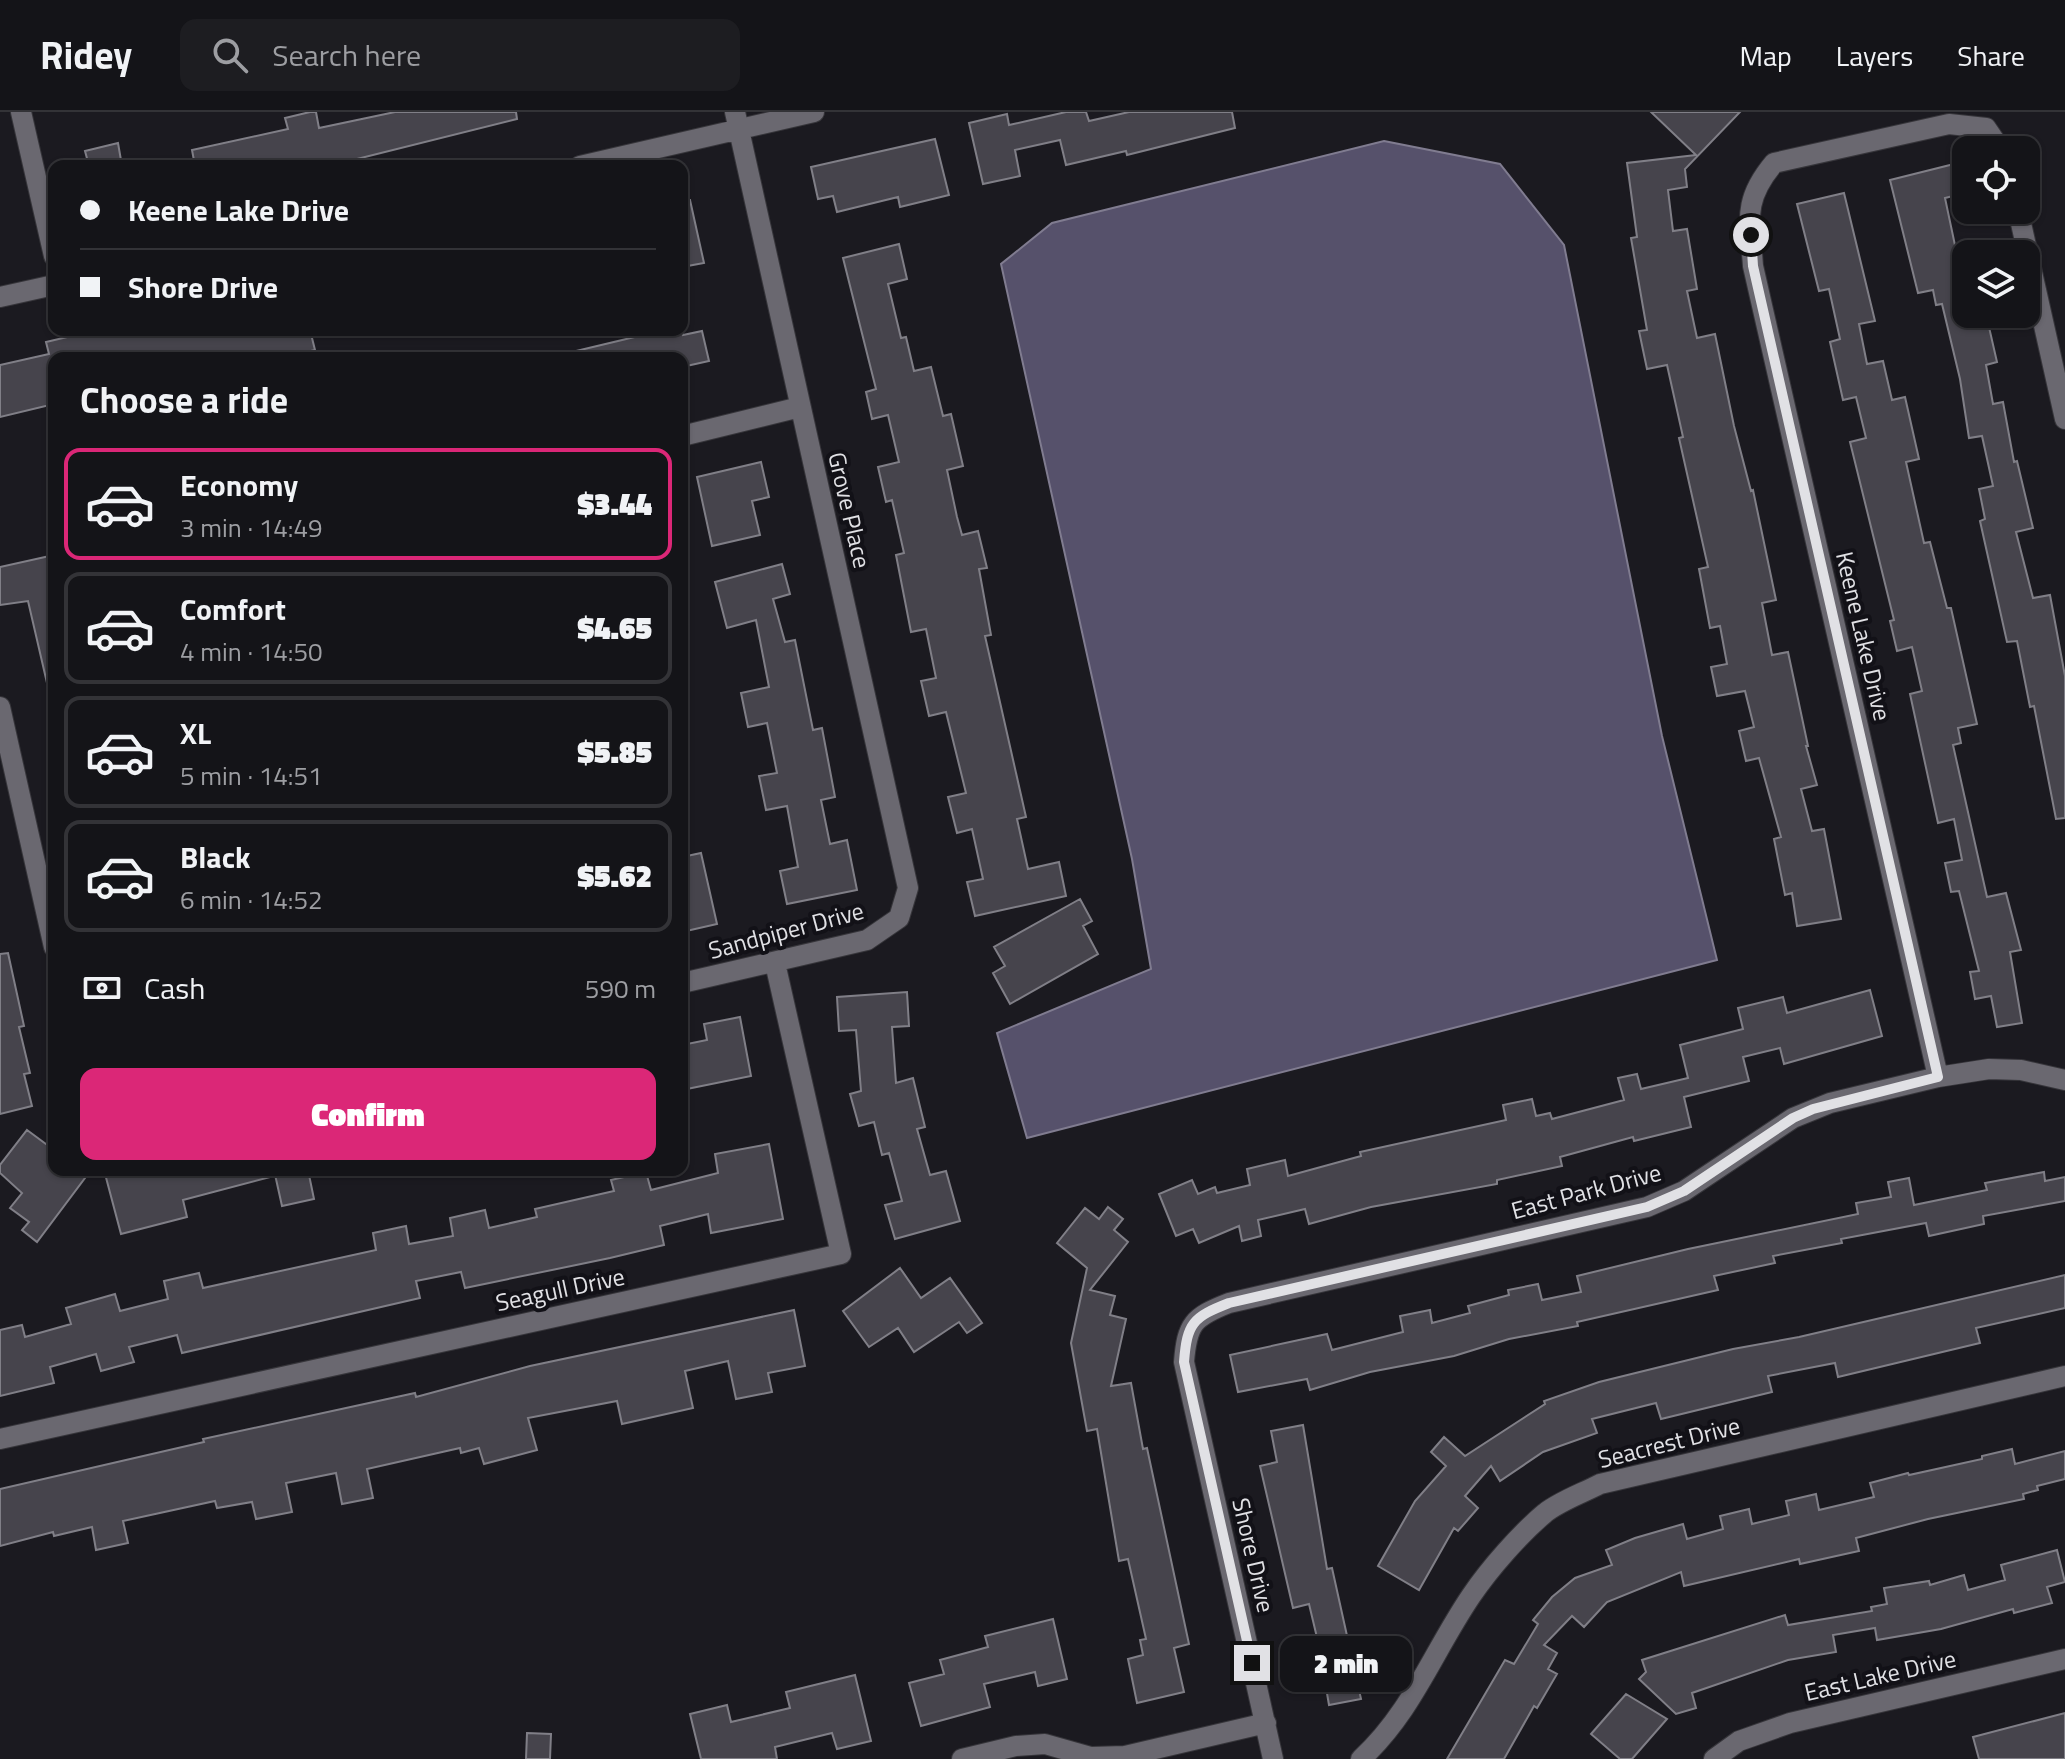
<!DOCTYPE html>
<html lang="en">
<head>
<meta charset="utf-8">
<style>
  :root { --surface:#141418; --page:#1d1d21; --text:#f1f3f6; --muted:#9d9ea2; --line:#333337; --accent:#db2777 }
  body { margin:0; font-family:"Titillium Web",sans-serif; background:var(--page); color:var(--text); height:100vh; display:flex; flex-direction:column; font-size:30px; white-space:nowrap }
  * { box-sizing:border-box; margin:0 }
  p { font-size:26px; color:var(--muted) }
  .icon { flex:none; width:44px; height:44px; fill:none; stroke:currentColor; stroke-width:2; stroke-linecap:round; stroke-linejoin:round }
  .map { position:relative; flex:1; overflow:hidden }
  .drawer { position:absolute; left:48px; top:240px; width:640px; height:824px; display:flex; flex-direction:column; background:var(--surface); border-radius:16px; box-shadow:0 2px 6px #0004,0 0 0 2px var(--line) }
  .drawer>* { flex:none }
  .hud { position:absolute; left:48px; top:48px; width:640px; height:176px; border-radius:16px; box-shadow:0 2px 6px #0004,0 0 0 2px var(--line); display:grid; align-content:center; height:176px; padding:0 32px; background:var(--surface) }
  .controls { position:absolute; left:1952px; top:24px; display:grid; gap:16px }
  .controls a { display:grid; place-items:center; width:88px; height:88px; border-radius:16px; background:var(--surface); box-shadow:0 2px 6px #0004,0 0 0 2px var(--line); font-size:40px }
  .end { position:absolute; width:36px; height:36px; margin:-18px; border:10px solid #e1e1e5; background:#111; box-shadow:0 0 0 4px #111 }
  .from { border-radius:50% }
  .bubble { position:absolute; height:56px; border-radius:16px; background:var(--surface); box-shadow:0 2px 6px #0004,0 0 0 2px var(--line); font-size:26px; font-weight:800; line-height:56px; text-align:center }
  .hud b { display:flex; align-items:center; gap:28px; height:76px; font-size:30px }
  .hud b+b { border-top:2px solid var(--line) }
  .hud i { width:20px; height:20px; background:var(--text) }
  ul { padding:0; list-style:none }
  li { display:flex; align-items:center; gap:24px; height:112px; margin:0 16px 12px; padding:0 16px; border:4px solid var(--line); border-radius:16px }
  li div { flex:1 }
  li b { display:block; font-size:30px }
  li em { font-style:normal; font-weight:800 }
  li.on { border-color:var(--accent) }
  li>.icon { width:72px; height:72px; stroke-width:1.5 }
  h2 { padding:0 32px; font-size:36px; line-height:96px }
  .pay { display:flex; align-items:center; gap:20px; height:88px; padding:0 32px; font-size:30px }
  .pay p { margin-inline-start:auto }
  .action { display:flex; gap:16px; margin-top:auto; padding:16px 32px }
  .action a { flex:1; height:92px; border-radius:16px; background:var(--accent); color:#fff; font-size:32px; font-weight:800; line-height:92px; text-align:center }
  header { display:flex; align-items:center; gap:48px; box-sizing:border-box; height:112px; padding:0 40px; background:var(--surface); border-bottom:2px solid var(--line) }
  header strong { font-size:38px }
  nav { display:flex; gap:44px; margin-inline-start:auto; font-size:28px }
  .search { width:560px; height:72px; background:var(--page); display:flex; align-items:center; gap:20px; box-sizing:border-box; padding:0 28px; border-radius:16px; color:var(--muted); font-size:30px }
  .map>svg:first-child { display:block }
  .water { fill:#56516b; stroke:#807c90; stroke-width:2 }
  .building { fill:#46444c; stroke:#807f87; stroke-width:2 }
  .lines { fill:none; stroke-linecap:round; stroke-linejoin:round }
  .street-casing { stroke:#36353a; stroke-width:22 }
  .street { stroke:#6a6870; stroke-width:20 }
  .route { stroke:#e1e1e5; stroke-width:10 }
  .labels { text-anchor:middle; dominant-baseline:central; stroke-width:8; stroke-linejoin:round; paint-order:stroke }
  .street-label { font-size:24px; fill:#e1e1e5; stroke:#121117 }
</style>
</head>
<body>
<header>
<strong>Ridey</strong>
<div class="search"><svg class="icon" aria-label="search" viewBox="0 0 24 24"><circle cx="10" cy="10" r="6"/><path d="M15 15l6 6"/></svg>Search here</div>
<nav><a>Map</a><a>Layers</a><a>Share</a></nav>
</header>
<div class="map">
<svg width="2065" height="1647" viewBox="0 0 2065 1647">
  <rect width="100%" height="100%" fill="#1b1a20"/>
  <!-- water -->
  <path class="water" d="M 1384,29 L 1500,52 L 1564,133 L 1662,624 L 1717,848 L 1027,1026 L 997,921 L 1151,857 L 1132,747 L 1001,152 L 1052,111 Z"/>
  <!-- building -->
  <path class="building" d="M 310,0 L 316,0 L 319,16 L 395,0 L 516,0 L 517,7 L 329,54 L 195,54 L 192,38 L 288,17 L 285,6 Z
    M 1066,0 L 1086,0 L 1089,9 L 1129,0 L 1232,0 L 1235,16 L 1127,43 L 1126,39 L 1066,53 L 1060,28 L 1015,38 L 1020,64 L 983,72 L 969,11 L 1007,2 L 1009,13 Z
    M 1651,0 L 1740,0 L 1685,57 L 1687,75 L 1668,78 L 1673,119 L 1687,117 L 1697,177 L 1687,179 L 1697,226 L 1715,222 L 1734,314 L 1751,379 L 1753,378 L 1776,488 L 1762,491 L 1772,543 L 1788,540 L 1808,634 L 1806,634 L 1817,673 L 1801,677 L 1812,719 L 1824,717 L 1841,807 L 1797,814 L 1792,781 L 1785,783 L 1774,727 L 1781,725 L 1759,646 L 1746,649 L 1739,619 L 1754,615 L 1745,579 L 1717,584 L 1711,555 L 1727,552 L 1720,514 L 1710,516 L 1699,457 L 1708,455 L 1679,326 L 1683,325 L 1667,253 L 1647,257 L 1639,219 L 1647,218 L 1631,126 L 1637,125 L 1627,51 L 1696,43 Z
    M 935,27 L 949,83 L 900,95 L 898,85 L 837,100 L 833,84 L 818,87 L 811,55 Z
    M 118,31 L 122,54 L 89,54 L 85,39 Z
    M 1954,52 L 1961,82 L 1945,86 L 1960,157 L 1966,155 L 1966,202 L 1986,202 L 1997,250 L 1986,253 L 1993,292 L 2003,290 L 2014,350 L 2017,349 L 2033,416 L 2016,420 L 2033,486 L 2050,483 L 2065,564 L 2065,706 L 2056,707 L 2034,594 L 2030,595 L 2017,529 L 2007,530 L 1980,409 L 1985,407 L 1979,377 L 1993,374 L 1982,324 L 1969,326 L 1960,267 L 1942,192 L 1936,193 L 1933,178 L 1918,181 L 1890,68 Z
    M 1844,81 L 1875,209 L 1859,212 L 1867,252 L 1883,249 L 1892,288 L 1905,285 L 1919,347 L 1906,350 L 1924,431 L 1930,430 L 1947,496 L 1951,496 L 1977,612 L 1958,616 L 1961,631 L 1953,633 L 1987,785 L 2006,781 L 2021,838 L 2010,840 L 2022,911 L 1997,915 L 1991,884 L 1975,887 L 1970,860 L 1979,859 L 1959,779 L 1951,780 L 1945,751 L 1962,748 L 1954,707 L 1938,711 L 1910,582 L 1922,579 L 1912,535 L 1897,539 L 1890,509 L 1894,508 L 1850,330 L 1866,326 L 1856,285 L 1843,288 L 1830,230 L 1840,227 L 1829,177 L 1819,179 L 1797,92 Z
    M 682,88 L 690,88 L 704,151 L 682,155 Z
    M 899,132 L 907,167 L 888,172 L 901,226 L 906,225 L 914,259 L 931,255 L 943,304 L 951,302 L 963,354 L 947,358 L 957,405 L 962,423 L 978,419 L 987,456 L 979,457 L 991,523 L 985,524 L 1026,705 L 1017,707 L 1028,757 L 1059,750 L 1066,784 L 975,804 L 967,770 L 983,767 L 972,717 L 957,721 L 948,685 L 966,681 L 946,600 L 929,604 L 921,569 L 936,566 L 926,517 L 911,520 L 896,443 L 904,441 L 892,388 L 886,390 L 878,355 L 899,350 L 888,303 L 872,307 L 866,280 L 876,277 L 843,146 Z
    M 97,218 L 310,218 L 315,238 L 281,246 L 280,240 L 253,246 L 54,246 L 54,292 L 0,305 L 0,253 L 49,242 L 46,230 Z
    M 641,218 L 682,218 L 683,223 L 702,219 L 709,249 L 682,255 L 682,246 L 577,246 L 576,239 L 643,223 Z
    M 761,350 L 769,385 L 752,389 L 760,423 L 712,434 L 697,365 Z
    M 54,443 L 54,571 L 47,571 L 28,489 L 0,493 L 0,455 Z
    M 782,452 L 790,482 L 773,487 L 785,530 L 795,528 L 813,618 L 822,616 L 835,685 L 821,688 L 830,732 L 847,728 L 857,778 L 787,792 L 780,759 L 798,755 L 787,694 L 766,698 L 759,664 L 777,661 L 767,611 L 748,615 L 741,581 L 769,575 L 756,508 L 727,516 L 715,470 Z
    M 701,741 L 717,812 L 682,820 L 682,745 Z
    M 1080,787 L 1092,809 L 1083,814 L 1098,842 L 1010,892 L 993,861 L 1005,854 L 994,835 Z
    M 8,841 L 24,914 L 19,915 L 30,961 L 24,962 L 32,994 L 0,1002 L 0,842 Z
    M 1870,878 L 1882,924 L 1784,952 L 1780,936 L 1743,945 L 1749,969 L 1684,985 L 1691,1015 L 1634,1029 L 1633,1025 L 1560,1045 L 1562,1054 L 1497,1068 L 1497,1072 L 1371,1095 L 1309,1112 L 1305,1097 L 1258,1108 L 1261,1124 L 1242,1129 L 1239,1114 L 1199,1131 L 1193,1117 L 1176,1124 L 1159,1082 L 1192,1068 L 1198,1082 L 1215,1075 L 1217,1081 L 1250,1073 L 1247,1057 L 1285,1048 L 1288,1064 L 1361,1044 L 1360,1040 L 1506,1008 L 1503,993 L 1532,987 L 1536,1004 L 1550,1001 L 1552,1007 L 1624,988 L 1618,966 L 1637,962 L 1641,977 L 1688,966 L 1680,933 L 1743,917 L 1738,896 L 1783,885 L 1787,901 Z
    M 907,880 L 909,914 L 892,915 L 896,971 L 913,966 L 925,1015 L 917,1017 L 930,1063 L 946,1059 L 960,1109 L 895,1127 L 885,1093 L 902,1089 L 889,1041 L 882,1043 L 874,1010 L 859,1014 L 850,982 L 861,979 L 856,918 L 839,919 L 837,885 Z
    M 740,905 L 751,964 L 682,978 L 682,933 L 707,928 L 704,912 Z
    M 27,1018 L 54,1038 L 54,1058 L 91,1058 L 37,1130 L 22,1118 L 29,1110 L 10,1096 L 22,1081 L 0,1061 L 0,1053 Z
    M 769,1032 L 783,1107 L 711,1121 L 708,1102 L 660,1114 L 664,1133 L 610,1146 L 465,1176 L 461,1160 L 416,1169 L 420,1186 L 182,1241 L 177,1223 L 129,1235 L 134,1250 L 101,1259 L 96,1242 L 50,1255 L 54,1271 L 0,1284 L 0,1218 L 22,1213 L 25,1225 L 71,1212 L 66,1196 L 115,1182 L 120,1199 L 168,1187 L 164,1169 L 199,1161 L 203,1176 L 376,1138 L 373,1121 L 406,1114 L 409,1132 L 453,1124 L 450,1106 L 485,1098 L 489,1116 L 537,1105 L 535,1097 L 614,1079 L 611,1068 L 646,1060 L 651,1078 L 718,1061 L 715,1042 Z
    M 104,1058 L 273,1058 L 274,1064 L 183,1088 L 187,1105 L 121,1122 Z
    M 274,1058 L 308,1058 L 314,1087 L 282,1094 Z
    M 2044,1060 L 2045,1069 L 2065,1065 L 2065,1089 L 1983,1104 L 1984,1112 L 1929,1124 L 1926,1111 L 1841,1127 L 1842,1131 L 1773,1144 L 1775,1151 L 1714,1164 L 1718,1178 L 1577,1210 L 1578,1214 L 1509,1227 L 1454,1244 L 1370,1260 L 1310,1278 L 1307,1267 L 1238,1280 L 1230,1243 L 1327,1222 L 1332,1238 L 1403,1220 L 1400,1204 L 1430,1198 L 1432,1211 L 1470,1201 L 1468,1194 L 1509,1183 L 1508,1178 L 1538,1172 L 1542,1188 L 1581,1180 L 1577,1164 L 1688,1137 L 1858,1102 L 1856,1091 L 1891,1085 L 1888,1070 L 1909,1066 L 1914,1093 L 1987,1078 L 1985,1071 Z
    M 1108,1095 L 1123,1107 L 1114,1118 L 1128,1130 L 1090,1178 L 1115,1184 L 1110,1203 L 1126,1207 L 1111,1274 L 1131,1271 L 1143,1337 L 1147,1336 L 1189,1532 L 1174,1536 L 1184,1580 L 1137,1591 L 1128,1547 L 1143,1543 L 1140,1528 L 1146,1527 L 1128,1447 L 1119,1449 L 1097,1317 L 1087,1319 L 1071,1231 L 1087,1156 L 1057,1131 L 1085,1096 L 1099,1107 Z
    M 900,1156 L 921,1186 L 950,1166 L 982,1211 L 967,1221 L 959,1210 L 914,1240 L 898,1216 L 869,1235 L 843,1199 Z
    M 2065,1163 L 2065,1196 L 1976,1216 L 1980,1231 L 1838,1265 L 1835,1251 L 1768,1264 L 1772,1280 L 1661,1307 L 1656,1291 L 1592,1307 L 1597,1321 L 1543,1340 L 1500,1369 L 1491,1354 L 1465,1384 L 1478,1396 L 1458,1419 L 1454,1416 L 1419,1478 L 1378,1454 L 1415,1389 L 1446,1354 L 1431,1340 L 1444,1325 L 1465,1344 L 1545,1292 L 1544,1289 L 1599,1270 L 1733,1237 L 1799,1225 Z
    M 794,1198 L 805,1254 L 768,1261 L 772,1280 L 736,1287 L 728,1249 L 685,1259 L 693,1296 L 622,1312 L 617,1289 L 528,1306 L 537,1338 L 484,1352 L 479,1336 L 461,1341 L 460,1336 L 367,1357 L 373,1386 L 342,1392 L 336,1361 L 286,1371 L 292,1400 L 256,1407 L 252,1390 L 217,1396 L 215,1389 L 123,1409 L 128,1431 L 96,1438 L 92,1415 L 54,1424 L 53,1420 L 0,1434 L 0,1377 L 204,1330 L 203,1327 L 415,1281 L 416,1285 L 530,1254 Z
    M 1303,1313 L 1327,1457 L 1332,1456 L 1361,1587 L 1329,1593 L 1324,1564 L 1308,1567 L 1302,1538 L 1319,1534 L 1309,1492 L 1293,1496 L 1260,1354 L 1277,1350 L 1271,1319 Z
    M 2012,1337 L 2015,1352 L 2065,1339 L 2065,1367 L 2037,1374 L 2038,1378 L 2023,1382 L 2024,1387 L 1928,1407 L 1856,1426 L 1859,1439 L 1800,1452 L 1799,1447 L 1684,1474 L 1681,1460 L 1607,1490 L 1584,1515 L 1572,1504 L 1544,1533 L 1557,1541 L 1548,1557 L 1557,1562 L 1537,1596 L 1534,1594 L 1504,1647 L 1447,1647 L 1505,1548 L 1514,1552 L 1538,1512 L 1533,1508 L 1552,1485 L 1575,1466 L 1612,1453 L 1606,1438 L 1635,1426 L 1683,1412 L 1687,1427 L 1723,1417 L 1720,1404 L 1749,1397 L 1752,1412 L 1789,1403 L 1786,1389 L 1816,1382 L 1819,1398 L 1874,1385 L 1870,1371 L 1908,1361 L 1909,1363 L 1982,1347 L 1982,1344 Z
    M 2057,1438 L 2065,1470 L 2047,1475 L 2052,1491 L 2014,1501 L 2013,1497 L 1941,1517 L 1877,1528 L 1875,1516 L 1833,1523 L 1836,1540 L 1788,1548 L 1692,1581 L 1696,1596 L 1676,1602 L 1639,1567 L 1646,1560 L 1642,1548 L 1785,1503 L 1788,1513 L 1872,1499 L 1871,1495 L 1887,1492 L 1884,1476 L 1929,1469 L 1930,1473 L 1964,1463 L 1968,1478 L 2005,1468 L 2001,1453 Z
    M 1053,1507 L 1067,1567 L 1038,1574 L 1035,1560 L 984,1572 L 990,1595 L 921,1614 L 909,1571 L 944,1562 L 940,1548 L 988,1535 L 985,1524 Z
    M 855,1563 L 871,1629 L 837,1637 L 832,1621 L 775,1635 L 777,1647 L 701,1647 L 690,1602 L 727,1593 L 731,1610 L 790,1596 L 786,1580 Z
    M 1626,1582 L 1667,1607 L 1632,1647 L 1620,1647 L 1591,1622 Z
    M 2065,1601 L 2065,1647 L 1979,1647 L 1973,1625 Z
    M 527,1621 L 551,1622 L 550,1647 L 526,1647 Z"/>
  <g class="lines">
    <!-- street casing -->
    <g class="street-casing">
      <path id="street" d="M 21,0 L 54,144
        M 580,54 L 814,0
        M 2018,98 L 2065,307
        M 0,185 L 54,173
        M 682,324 L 800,295
        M 0,595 L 54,835
        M 682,871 L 867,828 L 899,806 L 908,776 L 735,0
        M 1938,965 L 1753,154 C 1750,109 1742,89 1774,51 L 1949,12 L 1986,16 L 2001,38
        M 0,1327 L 841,1142 L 775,851
        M 962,1647 L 1016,1634 L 1045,1632 L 1091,1645 L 1125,1644 L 1266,1611
        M 1273,1647 L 1184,1250 C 1187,1212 1193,1205 1229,1191 L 1647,1095 L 1684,1079 L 1793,1006 L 1830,991 L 1938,965 L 1989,957 L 2021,958 L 2065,968
        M 1361,1647 C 1412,1600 1433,1540 1471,1484 C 1490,1456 1520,1422 1545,1401 C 1560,1389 1583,1381 1600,1372 L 2065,1264
        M 1714,1647 L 1739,1629 L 1790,1611 L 2065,1547"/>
    </g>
    <!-- street -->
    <use href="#street" class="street"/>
  </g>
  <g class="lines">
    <!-- route -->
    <path class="route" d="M 1252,1551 L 1184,1250 C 1187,1211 1193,1205 1229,1191 L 1647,1095 L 1684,1079 L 1793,1006 L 1813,997 L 1938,965 L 1753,154 L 1751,123"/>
  </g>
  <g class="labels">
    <!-- street labels -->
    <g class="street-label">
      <text transform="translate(850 398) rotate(77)">Grove Place</text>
      <text transform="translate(1864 524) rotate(77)">Keene Lake Drive</text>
      <text transform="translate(786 818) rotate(-15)">Sandpiper Drive</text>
      <text transform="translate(1586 1079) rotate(-15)">East Park Drive</text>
      <text transform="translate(560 1177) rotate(-12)">Seagull Drive</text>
      <text transform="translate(1669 1330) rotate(-14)">Seacrest Drive</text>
      <text transform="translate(1254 1443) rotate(77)">Shore Drive</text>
      <text transform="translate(1880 1563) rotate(-13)">East Lake Drive</text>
    </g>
  </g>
</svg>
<div class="controls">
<a><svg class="icon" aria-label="locate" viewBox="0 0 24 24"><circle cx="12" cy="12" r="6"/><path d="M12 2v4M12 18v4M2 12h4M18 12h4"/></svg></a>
<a><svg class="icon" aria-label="layers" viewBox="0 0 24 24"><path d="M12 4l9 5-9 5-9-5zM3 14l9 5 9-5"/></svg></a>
</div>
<i class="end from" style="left:1751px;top:123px"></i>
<i class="end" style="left:1252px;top:1551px"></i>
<div class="bubble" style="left:1280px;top:1524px;width:132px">2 min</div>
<div class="hud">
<b><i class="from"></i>Keene Lake Drive</b>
<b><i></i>Shore Drive</b>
</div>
<section class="drawer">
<h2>Choose a ride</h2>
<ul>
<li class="on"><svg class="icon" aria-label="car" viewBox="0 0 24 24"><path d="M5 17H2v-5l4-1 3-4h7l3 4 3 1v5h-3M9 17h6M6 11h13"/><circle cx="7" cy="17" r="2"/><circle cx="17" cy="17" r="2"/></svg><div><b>Economy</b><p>3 min · 14:49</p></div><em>$3.44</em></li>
<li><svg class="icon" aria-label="car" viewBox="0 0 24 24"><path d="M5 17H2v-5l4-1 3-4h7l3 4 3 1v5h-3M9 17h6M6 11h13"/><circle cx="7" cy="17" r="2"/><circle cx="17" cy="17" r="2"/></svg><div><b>Comfort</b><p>4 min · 14:50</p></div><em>$4.65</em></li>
<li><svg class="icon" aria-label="car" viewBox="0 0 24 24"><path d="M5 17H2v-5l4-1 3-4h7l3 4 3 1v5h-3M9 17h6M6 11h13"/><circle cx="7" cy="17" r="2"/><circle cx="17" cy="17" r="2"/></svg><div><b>XL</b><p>5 min · 14:51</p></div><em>$5.85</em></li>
<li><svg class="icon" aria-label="car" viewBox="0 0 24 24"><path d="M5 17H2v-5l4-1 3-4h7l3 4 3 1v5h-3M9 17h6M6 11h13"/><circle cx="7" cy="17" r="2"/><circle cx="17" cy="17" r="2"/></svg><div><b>Black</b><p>6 min · 14:52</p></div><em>$5.62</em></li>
</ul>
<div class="pay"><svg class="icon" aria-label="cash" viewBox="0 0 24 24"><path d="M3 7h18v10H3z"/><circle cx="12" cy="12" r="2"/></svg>Cash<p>590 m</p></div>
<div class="action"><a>Confirm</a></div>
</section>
</div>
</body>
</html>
